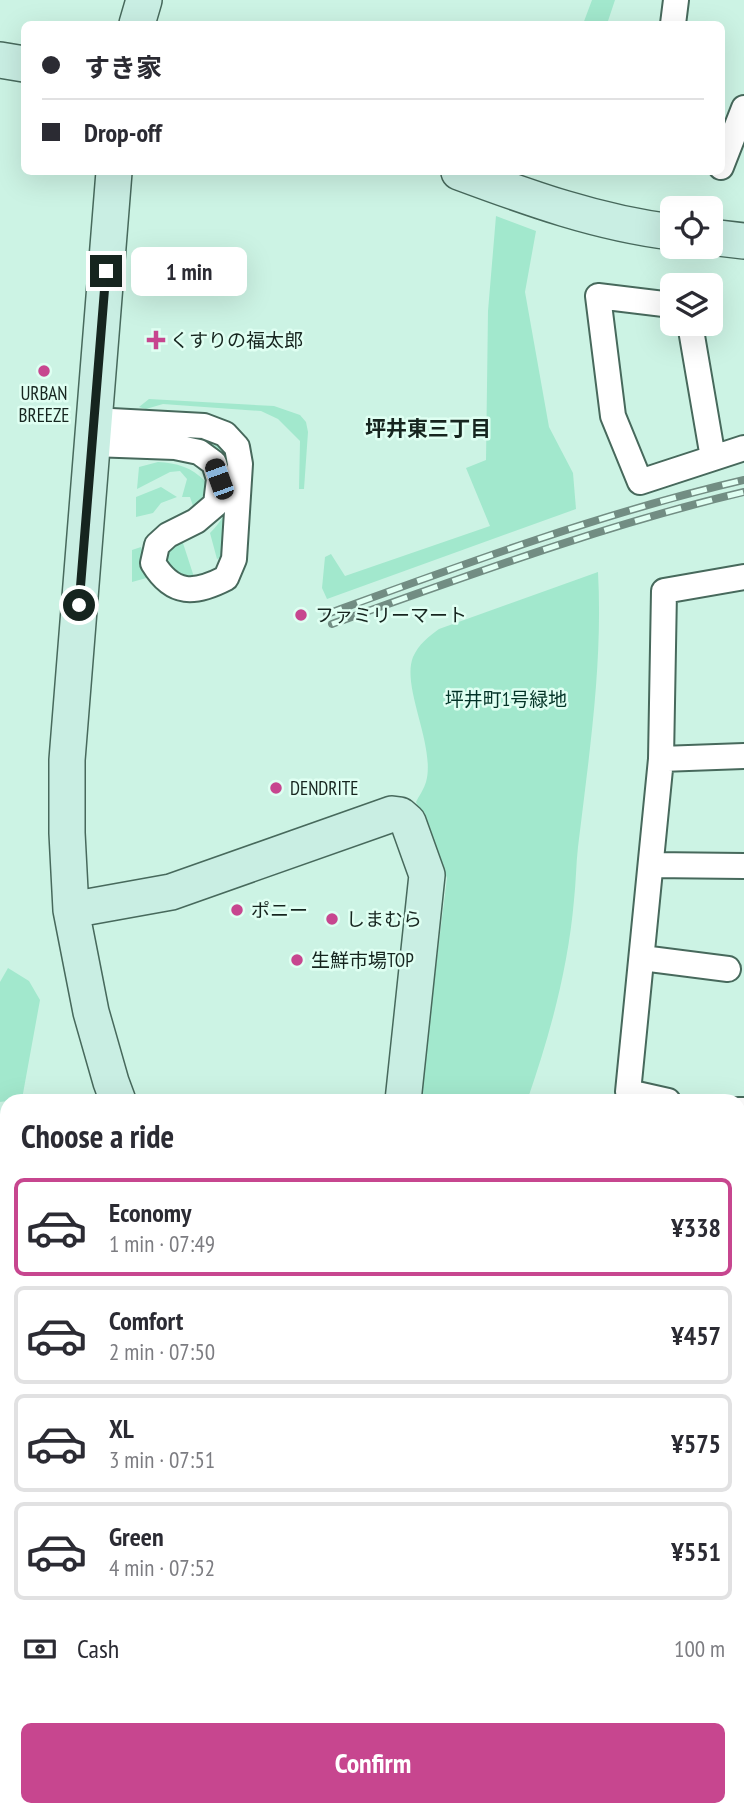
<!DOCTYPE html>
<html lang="en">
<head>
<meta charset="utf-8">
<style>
  :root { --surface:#fff; --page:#f2f2f3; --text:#2b2b33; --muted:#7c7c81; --line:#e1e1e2; --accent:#c7468f }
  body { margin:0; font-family:"PT Sans Narrow","Noto Sans JP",sans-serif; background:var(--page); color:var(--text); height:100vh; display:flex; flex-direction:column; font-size:26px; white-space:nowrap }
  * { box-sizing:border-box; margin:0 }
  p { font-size:23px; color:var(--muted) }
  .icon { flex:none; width:38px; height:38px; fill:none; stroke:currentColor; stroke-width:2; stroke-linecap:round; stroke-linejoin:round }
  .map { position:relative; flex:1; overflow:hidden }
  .details { position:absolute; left:0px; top:1094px; width:746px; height:723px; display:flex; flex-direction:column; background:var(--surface); border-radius:21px 21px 0 0; box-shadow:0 7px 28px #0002 }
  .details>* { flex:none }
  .top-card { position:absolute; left:21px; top:21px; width:704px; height:154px; border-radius:10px; box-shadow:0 7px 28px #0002; display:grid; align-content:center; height:154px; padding:0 21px; background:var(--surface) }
  .fabs { position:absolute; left:660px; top:196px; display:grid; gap:14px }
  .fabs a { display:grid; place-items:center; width:63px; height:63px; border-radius:10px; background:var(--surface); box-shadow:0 7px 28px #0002; font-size:35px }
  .end { position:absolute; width:32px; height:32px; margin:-16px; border:9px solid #16251f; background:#fff; box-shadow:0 0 0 4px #fff }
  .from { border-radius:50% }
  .bubble { position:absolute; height:49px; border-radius:10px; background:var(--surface); box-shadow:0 7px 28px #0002; font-size:23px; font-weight:700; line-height:49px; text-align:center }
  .car { position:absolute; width:21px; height:42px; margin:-21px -10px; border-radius:9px; box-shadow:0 0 5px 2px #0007; background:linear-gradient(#222 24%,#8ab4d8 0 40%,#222 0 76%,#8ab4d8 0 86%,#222 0) }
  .top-card b { display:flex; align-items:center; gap:24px; height:66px; font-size:26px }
  .top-card b+b { border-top:2px solid var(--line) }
  .top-card i { width:18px; height:18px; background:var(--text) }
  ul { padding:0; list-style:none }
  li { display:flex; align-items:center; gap:21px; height:98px; margin:0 14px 10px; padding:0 7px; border:4px solid var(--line); border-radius:10px }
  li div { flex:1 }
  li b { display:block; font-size:26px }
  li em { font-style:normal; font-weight:700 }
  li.current { border-color:var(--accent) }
  li>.icon { width:63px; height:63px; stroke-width:1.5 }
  h2 { padding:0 21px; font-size:32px; line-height:84px }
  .pay { display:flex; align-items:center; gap:18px; height:77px; padding:0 21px; font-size:26px }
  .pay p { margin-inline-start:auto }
  .primary-button { display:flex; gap:14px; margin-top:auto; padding:14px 21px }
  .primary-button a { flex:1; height:80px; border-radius:10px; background:var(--accent); color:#fff; font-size:28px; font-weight:700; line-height:80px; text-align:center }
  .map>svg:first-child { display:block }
  .green { fill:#a2e8cd }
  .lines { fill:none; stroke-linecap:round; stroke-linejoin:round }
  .street-casing { stroke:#47695c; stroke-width:28 }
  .secondary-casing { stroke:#47695c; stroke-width:38 }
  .street { stroke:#fff; stroke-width:24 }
  .secondary { stroke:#c9eee3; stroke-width:35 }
  .rail-casing { stroke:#728d83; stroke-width:8 }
  .rail { stroke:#dffff2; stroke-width:5; stroke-dasharray:16; stroke-linecap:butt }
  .route { stroke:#16251f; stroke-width:9 }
  .poi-dot { fill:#c7468f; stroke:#dffff2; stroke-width:2.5 }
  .labels { text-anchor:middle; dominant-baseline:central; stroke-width:5; stroke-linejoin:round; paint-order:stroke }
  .poi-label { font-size:19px; fill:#16251f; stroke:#dffff2; text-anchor:start }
  .park-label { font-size:19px; fill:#023326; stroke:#dffff2 }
  .neighbourhood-label { font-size:21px; font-weight:bold; fill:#16251f; stroke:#dffff2 }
</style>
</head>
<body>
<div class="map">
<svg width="744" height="1816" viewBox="0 0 744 1816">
  <rect width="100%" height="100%" fill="#ccf3e4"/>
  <!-- green -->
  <path class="green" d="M 592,0 L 615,0 L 607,24 L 583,24 Z
    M 496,216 L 536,231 L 525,292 L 549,427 L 573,473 L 576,509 L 327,599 L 322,588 L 325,557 L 331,554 L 345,576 L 490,526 L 466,468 L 486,460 L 488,311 Z
    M 149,399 L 274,406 L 300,415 L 306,422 L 308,432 L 304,489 L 299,489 L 300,441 L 278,419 L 261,411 L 163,404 L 146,409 L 139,407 Z
    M 146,426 C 176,430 223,428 233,466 C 235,476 233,489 232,499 C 231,518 232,540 223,557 L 217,559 L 210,533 C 224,519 228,509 229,490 C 231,435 184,435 141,433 L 141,427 Z
    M 158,462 C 177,463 191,467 205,481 C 206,494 203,499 193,506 L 190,497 L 182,497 L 187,479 L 180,471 L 170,472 L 137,489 L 139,467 Z
    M 161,487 L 177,497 L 161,503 L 153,513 L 136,517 L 136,497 Z
    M 182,540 L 194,577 L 180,578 C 164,560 159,554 182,540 Z
    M 141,547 L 150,577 L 132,582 L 132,550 Z
    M 598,572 C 603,665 589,755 578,847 C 576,864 576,882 574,900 C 568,969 550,1035 527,1101 L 419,1101 L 447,878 L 416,802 C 419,796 424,789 426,782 C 436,746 401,687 413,657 C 419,644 428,637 439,629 Z
    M 8,968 L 29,981 L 40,1000 L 22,1099 L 0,1102 L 0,982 Z"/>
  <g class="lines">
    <!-- street casing -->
    <g class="street-casing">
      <path id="street" d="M 673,24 L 676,0
        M 721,167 L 744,108
        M 672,305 L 598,296 L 613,416 L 640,482 L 744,448
        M 690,324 L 713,458
        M 92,444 L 175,447 L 199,452 L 214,463 L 219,479 L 216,504 L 196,521 L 168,535 L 157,545 L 153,563 C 173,596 195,594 226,578 L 234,559 L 240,464 L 237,447 L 225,434 L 204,426 L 93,420
        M 661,759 L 744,756
        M 651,865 L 744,866
        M 642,958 L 728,969
        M 668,1101 L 628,1092 L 661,759 L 664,591 L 744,577
        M 738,1110 L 744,1110
        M 738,1196 L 744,1198
        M 0,1318 L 7,1324
        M 738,1733 L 744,1735
        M 406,1810 L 446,1816
        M 337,1816 L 338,1810"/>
    </g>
    <!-- secondary casing -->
    <g class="secondary-casing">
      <path id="secondary" d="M 137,24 L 144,0
        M 0,60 L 24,64
        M 114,172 L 67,760 L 67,833 L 71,910 L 91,1012 L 111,1082 L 118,1101
        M 459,172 C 529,198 598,223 672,232
        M 710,237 L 744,241
        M 71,910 L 171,892 L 392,814 L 400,815 L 408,822 L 427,875 L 403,1101
        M 738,1275 L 744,1261
        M 543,1810 L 545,1816"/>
    </g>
    <!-- street -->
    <use href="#street" class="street"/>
    <!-- secondary -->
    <use href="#secondary" class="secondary"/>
    <!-- rail casing -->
    <g class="rail-casing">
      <path id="rail" d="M 327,614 C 464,564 602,513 744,480
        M 332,624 C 467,576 604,525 744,492"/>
    </g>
    <!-- rail -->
    <use href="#rail" class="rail"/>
  </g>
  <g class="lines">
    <!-- route -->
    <path class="route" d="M 79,605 L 106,271"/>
  </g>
  <!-- markers -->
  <g class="poi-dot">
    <path d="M152.5 329.5h7v7h7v7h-7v7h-7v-7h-7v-7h7z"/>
    <circle cx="44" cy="371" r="7"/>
    <circle cx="301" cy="615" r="7"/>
    <circle cx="276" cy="788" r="7"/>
    <circle cx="237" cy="910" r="7"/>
    <circle cx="332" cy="919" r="7"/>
    <circle cx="297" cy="960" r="7"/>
  </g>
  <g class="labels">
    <!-- poi labels -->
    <g class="poi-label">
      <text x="170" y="340">くすりの福太郎</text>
      <text x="44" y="393" text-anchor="middle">URBAN<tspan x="44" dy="22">BREEZE</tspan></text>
      <text x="315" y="615">ファミリーマート</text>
      <text x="290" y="788">DENDRITE</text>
      <text x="251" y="910">ポニー</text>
      <text x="346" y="919">しまむら</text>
      <text x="311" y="960">生鮮市場TOP</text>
    </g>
    <!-- park labels -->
    <g class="park-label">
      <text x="506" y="699">坪井町1号緑地</text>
    </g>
    <!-- neighbourhood labels -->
    <g class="neighbourhood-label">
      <text x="428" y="428">坪井東三丁目</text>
    </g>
  </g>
</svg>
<div class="fabs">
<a><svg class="icon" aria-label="locate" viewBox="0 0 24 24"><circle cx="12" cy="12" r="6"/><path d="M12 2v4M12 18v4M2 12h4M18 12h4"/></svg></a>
<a><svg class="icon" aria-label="layers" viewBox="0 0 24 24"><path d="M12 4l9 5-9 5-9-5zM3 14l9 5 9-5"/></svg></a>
</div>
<i class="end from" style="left:79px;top:605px"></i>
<i class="end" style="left:106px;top:271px"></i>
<div class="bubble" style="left:131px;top:247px;width:116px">1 min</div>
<i class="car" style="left:219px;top:479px;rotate:340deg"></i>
<div class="top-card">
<b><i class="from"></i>すき家</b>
<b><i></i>Drop-off</b>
</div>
<section class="details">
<h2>Choose a ride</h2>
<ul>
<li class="current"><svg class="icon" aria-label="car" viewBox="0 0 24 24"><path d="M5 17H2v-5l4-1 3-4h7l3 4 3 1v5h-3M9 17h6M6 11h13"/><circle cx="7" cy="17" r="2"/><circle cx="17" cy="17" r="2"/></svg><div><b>Economy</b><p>1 min · 07:49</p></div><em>¥338</em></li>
<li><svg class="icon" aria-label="car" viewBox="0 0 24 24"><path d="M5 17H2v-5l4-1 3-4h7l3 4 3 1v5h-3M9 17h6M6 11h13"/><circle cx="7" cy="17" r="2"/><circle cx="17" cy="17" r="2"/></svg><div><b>Comfort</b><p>2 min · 07:50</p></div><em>¥457</em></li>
<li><svg class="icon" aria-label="car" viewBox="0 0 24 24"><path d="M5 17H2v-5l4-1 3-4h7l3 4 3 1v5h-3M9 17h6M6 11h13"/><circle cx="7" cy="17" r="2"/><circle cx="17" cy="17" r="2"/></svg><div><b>XL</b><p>3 min · 07:51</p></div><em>¥575</em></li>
<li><svg class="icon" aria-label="car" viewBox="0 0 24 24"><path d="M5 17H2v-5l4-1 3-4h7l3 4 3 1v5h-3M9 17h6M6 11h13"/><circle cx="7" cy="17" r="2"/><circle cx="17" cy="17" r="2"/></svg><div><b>Green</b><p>4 min · 07:52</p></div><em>¥551</em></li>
</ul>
<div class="pay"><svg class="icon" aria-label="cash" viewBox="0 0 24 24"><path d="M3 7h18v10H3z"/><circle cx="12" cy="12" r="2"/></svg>Cash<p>100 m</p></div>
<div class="primary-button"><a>Confirm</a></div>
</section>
</div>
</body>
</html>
